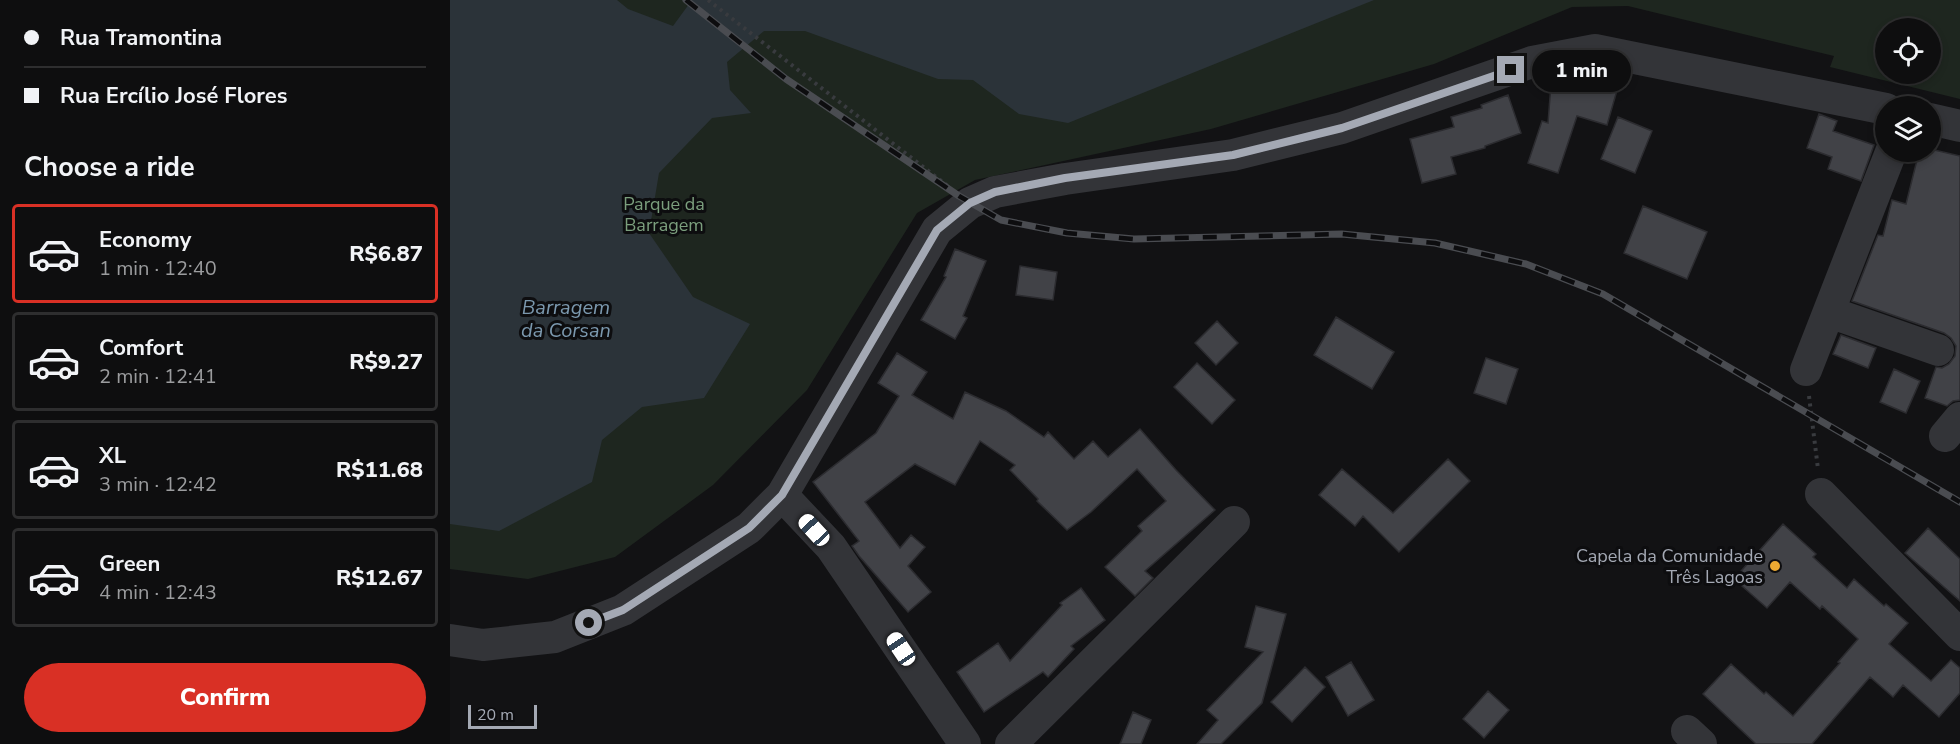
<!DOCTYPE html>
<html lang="en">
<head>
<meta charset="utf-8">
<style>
  :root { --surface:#0e0e0f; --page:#1c1c1d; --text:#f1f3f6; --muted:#9b9c9e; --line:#2e2e2f; --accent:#d93025 }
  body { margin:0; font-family:"Nunito Sans",sans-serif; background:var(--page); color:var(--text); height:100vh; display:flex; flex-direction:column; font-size:22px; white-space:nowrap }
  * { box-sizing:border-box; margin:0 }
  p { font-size:20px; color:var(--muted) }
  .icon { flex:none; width:33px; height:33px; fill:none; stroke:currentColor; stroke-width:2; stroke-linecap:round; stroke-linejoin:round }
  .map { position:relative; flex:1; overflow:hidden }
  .drawer { display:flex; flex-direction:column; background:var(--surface); width:450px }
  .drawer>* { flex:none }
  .banner { display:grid; align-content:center; height:132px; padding:0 24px; background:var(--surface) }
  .controls { position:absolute; left:1425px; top:18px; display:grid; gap:12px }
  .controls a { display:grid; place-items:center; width:66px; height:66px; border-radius:50%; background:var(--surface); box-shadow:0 3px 9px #0003,0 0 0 2px var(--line); font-size:30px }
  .scale { position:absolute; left:18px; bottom:15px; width:69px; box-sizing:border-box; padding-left:6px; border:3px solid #a4a9b4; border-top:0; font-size:16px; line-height:21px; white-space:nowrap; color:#a4a9b4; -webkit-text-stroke:4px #0d0d0f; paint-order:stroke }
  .end { position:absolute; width:27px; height:27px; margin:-14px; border:8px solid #a4a9b4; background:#111; box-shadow:0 0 0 3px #111 }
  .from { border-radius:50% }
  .bubble { position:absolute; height:42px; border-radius:21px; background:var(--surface); box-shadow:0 3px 9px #0003,0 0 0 2px var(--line); font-size:20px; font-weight:800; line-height:42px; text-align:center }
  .car { position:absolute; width:18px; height:36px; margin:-18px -9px; border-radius:8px; box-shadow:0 0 4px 2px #0007; background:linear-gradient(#fff 24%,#345 0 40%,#fff 0 76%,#345 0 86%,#fff 0) }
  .banner b { display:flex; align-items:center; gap:21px; height:57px; font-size:22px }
  .banner b+b { border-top:2px solid var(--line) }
  .banner i { width:15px; height:15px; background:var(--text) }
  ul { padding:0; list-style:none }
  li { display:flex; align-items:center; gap:18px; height:99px; margin:0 12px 9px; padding:0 12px; border:3px solid var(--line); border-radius:6px }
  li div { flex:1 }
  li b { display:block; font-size:22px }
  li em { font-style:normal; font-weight:800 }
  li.on { border-color:var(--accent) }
  li>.icon { width:54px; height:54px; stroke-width:1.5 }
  h2 { padding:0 24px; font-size:27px; line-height:72px }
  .button { display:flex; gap:12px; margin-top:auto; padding:12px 24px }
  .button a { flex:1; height:69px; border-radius:36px; background:var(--accent); color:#fff; font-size:24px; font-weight:800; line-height:69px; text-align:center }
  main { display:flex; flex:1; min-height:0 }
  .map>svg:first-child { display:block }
  .green { fill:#1e261f; fill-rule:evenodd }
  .water { fill:#2b3339 }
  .building { fill:#414247; stroke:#2c2c30; stroke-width:1.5 }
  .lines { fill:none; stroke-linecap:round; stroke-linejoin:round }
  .path { stroke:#393b3f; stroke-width:4; stroke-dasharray:3 4.5; stroke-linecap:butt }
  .minor { stroke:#333438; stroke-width:32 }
  .rail-casing { stroke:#4a4c51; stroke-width:7 }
  .rail { stroke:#0d0d0f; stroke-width:4.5; stroke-dasharray:14; stroke-linecap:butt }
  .route { stroke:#a4a9b4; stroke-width:8 }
  .poi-dot { fill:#eca932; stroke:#0d0d0f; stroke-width:2 }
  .labels { text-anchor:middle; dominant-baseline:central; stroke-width:6; stroke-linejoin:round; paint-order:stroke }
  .park-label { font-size:18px; fill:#7b9e7d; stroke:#0d0d0f }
  .poi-label { font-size:18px; fill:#a4a9b4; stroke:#0d0d0f; text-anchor:end }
  .water-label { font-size:20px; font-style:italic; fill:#7b98ae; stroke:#0d0d0f }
</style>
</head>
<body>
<main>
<section class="drawer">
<div class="banner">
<b><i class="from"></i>Rua Tramontina</b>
<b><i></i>Rua Ercílio José Flores</b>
</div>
<h2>Choose a ride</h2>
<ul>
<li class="on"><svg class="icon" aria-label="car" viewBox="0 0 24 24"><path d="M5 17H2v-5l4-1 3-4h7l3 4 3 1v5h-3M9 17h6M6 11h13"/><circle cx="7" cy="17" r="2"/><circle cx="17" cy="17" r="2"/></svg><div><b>Economy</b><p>1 min · 12:40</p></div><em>R$6.87</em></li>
<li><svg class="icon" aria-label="car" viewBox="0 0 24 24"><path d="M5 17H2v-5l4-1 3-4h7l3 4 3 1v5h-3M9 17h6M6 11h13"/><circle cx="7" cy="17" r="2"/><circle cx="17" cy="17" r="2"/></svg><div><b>Comfort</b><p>2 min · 12:41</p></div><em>R$9.27</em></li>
<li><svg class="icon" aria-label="car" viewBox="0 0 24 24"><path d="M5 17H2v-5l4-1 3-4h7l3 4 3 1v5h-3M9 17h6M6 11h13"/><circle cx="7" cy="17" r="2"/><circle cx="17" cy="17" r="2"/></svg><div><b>XL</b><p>3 min · 12:42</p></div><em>R$11.68</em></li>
<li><svg class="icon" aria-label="car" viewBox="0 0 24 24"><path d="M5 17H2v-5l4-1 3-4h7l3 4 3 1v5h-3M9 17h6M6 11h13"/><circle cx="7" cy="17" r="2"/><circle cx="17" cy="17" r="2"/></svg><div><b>Green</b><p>4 min · 12:43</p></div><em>R$12.67</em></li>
</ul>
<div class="button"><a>Confirm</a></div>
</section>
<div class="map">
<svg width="1510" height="744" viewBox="0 0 1510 744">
  <rect width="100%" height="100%" fill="#121214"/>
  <!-- green -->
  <path class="green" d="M 0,0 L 1510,0 L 1510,99 L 1380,67 L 1384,56 L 1178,6 L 1122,7 L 984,64 L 761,129 L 525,180 L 467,213 L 357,390 L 263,485 L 165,557 L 78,579 L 0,569 ZM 1436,28 L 1480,28 L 1480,74 L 1436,74 Z"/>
  <!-- water -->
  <path class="water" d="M 0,0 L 167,0 L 178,9 L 223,26 L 242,0 L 924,0 L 618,123 L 569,114 L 523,80 L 488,79 L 355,31 L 314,31 L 277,62 L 280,90 L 301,113 L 262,118 L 209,173 L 199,233 L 243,297 L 300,324 L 254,398 L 192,407 L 152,440 L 142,482 L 49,531 L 0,524 Z"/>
  <!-- building -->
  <path class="building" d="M 1146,73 L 1170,80 L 1157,125 L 1127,116 L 1108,173 L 1078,163 L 1092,121 L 1098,123 L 1101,84 L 1142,87 Z
    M 1058,95 L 1071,133 L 1035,146 L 1035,148 L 1001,157 L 1006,174 L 972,183 L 960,139 L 1004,127 L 1001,117 L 1032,108 L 1031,105 Z
    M 1369,114 L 1387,121 L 1383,131 L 1424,145 L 1411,181 L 1378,169 L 1382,157 L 1357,148 Z
    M 1168,117 L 1202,131 L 1185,173 L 1151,159 Z
    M 1480,149 L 1510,156 L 1510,400 L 1503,401 L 1497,406 L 1475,398 L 1486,367 L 1492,368 L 1499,364 L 1505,356 L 1506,346 L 1501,338 L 1494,333 L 1402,301 L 1428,235 L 1433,236 L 1442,200 L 1456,204 L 1469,152 L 1480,152 Z
    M 1193,206 L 1257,232 L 1237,279 L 1174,253 Z
    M 505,249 L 536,261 L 513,316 L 517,318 L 505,339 L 471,320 L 496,277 L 494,276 Z
    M 570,266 L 607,272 L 603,300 L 566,295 Z
    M 886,317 L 944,352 L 922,389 L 864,355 Z
    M 767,321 L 788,343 L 766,365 L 745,343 Z
    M 1391,335 L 1426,348 L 1418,368 L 1383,354 Z
    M 447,353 L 477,372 L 462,395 L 503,419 L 515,392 L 556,411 L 594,437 L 598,432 L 624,459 L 643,441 L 658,457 L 690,429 L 726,470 L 765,510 L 695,571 L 703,578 L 685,596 L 655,567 L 692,531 L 688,526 L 716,501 L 687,469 L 641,512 L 617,530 L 587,501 L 588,499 L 560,470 L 565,465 L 530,441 L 505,485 L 465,464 L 415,502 L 450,548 L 461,535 L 475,547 L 458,566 L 481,592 L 458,612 L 409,556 L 402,546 L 409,541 L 363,482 L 426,433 L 449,396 L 428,383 Z
    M 1036,358 L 1068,369 L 1056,404 L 1024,393 Z
    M 747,363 L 785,400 L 762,424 L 724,387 Z
    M 1444,369 L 1470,381 L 1456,413 L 1430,402 Z
    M 998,459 L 1020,481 L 949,552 L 913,516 L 905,526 L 869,495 L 892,469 L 943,513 Z
    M 1333,524 L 1366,554 L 1363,557 L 1397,588 L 1404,579 L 1434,606 L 1436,604 L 1458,623 L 1439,644 L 1481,681 L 1501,660 L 1510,668 L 1510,693 L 1489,717 L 1453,685 L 1443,697 L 1420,677 L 1362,744 L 1306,744 L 1253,694 L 1281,664 L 1314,694 L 1316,692 L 1343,716 L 1390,663 L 1388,662 L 1408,639 L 1372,606 L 1370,609 L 1340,582 L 1317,608 L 1284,579 Z
    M 1478,528 L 1510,559 L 1510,601 L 1455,553 Z
    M 631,588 L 655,620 L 621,646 L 624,649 L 598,677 L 593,672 L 534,712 L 507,672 L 548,643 L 560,661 L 612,605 L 610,603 Z
    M 806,606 L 836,614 L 812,703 L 771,744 L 747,744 L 768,720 L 757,710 L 813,652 L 795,647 Z
    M 901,662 L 924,700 L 898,716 L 876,677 Z
    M 855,667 L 875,687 L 842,722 L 821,702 Z
    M 1038,691 L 1059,710 L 1034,738 L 1013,719 Z
    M 683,712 L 701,720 L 691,744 L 670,744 Z"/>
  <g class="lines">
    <!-- path -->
    <path class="path" d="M 258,0 L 499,187
      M 1359,396 L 1368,469"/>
    <!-- minor -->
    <path class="minor" d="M 1480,119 L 1510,126
      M 1379,312 L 1488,350
      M 1356,370 L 1441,152
      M 1495,436 L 1510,418
      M 1371,494 L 1510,635
      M 332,495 L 381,547 L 515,744
      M 0,640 L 33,645 L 105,637 L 173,610 L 299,528 L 332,495 L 487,230 L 520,203 L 545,192 L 615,179 L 783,155 L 892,128 L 1082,62 L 1145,50 L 1436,109
      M 1237,731 L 1251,744
      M 561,744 L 784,522"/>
    <!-- rail casing -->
    <g class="rail-casing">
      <path id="rail" d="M 236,0 L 336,79 L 509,196 L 551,220 L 617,233 L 684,239 L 892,234 L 985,243 L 1076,264 L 1153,294 L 1510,502"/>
    </g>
    <!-- rail -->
    <use href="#rail" class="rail"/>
  </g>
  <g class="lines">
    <!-- route -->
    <path class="route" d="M 139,623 L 173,610 L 299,528 L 332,495 L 487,230 L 520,203 L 545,192 L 615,178 L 783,155 L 892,128 L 1061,70"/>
  </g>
  <!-- markers -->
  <circle class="poi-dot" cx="1325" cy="566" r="6"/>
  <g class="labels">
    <!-- park labels -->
    <g class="park-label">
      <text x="214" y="204">Parque da<tspan x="214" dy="21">Barragem</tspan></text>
    </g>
    <!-- poi labels -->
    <g class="poi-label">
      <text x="1313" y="556">Capela da Comunidade<tspan x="1313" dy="21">Três Lagoas</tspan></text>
    </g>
    <!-- water labels -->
    <g class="water-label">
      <text x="116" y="307">Barragem<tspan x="116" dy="23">da Corsan</tspan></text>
    </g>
  </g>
</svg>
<div class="controls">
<a><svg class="icon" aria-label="locate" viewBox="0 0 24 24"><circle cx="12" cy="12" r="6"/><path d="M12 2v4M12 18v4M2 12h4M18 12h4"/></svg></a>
<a><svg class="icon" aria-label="layers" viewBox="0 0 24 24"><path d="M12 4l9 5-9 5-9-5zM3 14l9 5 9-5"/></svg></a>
</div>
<div class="scale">20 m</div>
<i class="end from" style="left:139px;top:623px"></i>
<i class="end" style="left:1061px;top:70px"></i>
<div class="bubble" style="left:1082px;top:50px;width:99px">1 min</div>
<i class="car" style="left:364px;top:530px;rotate:317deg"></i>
<i class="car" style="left:451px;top:649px;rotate:326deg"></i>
</div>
</main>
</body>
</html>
